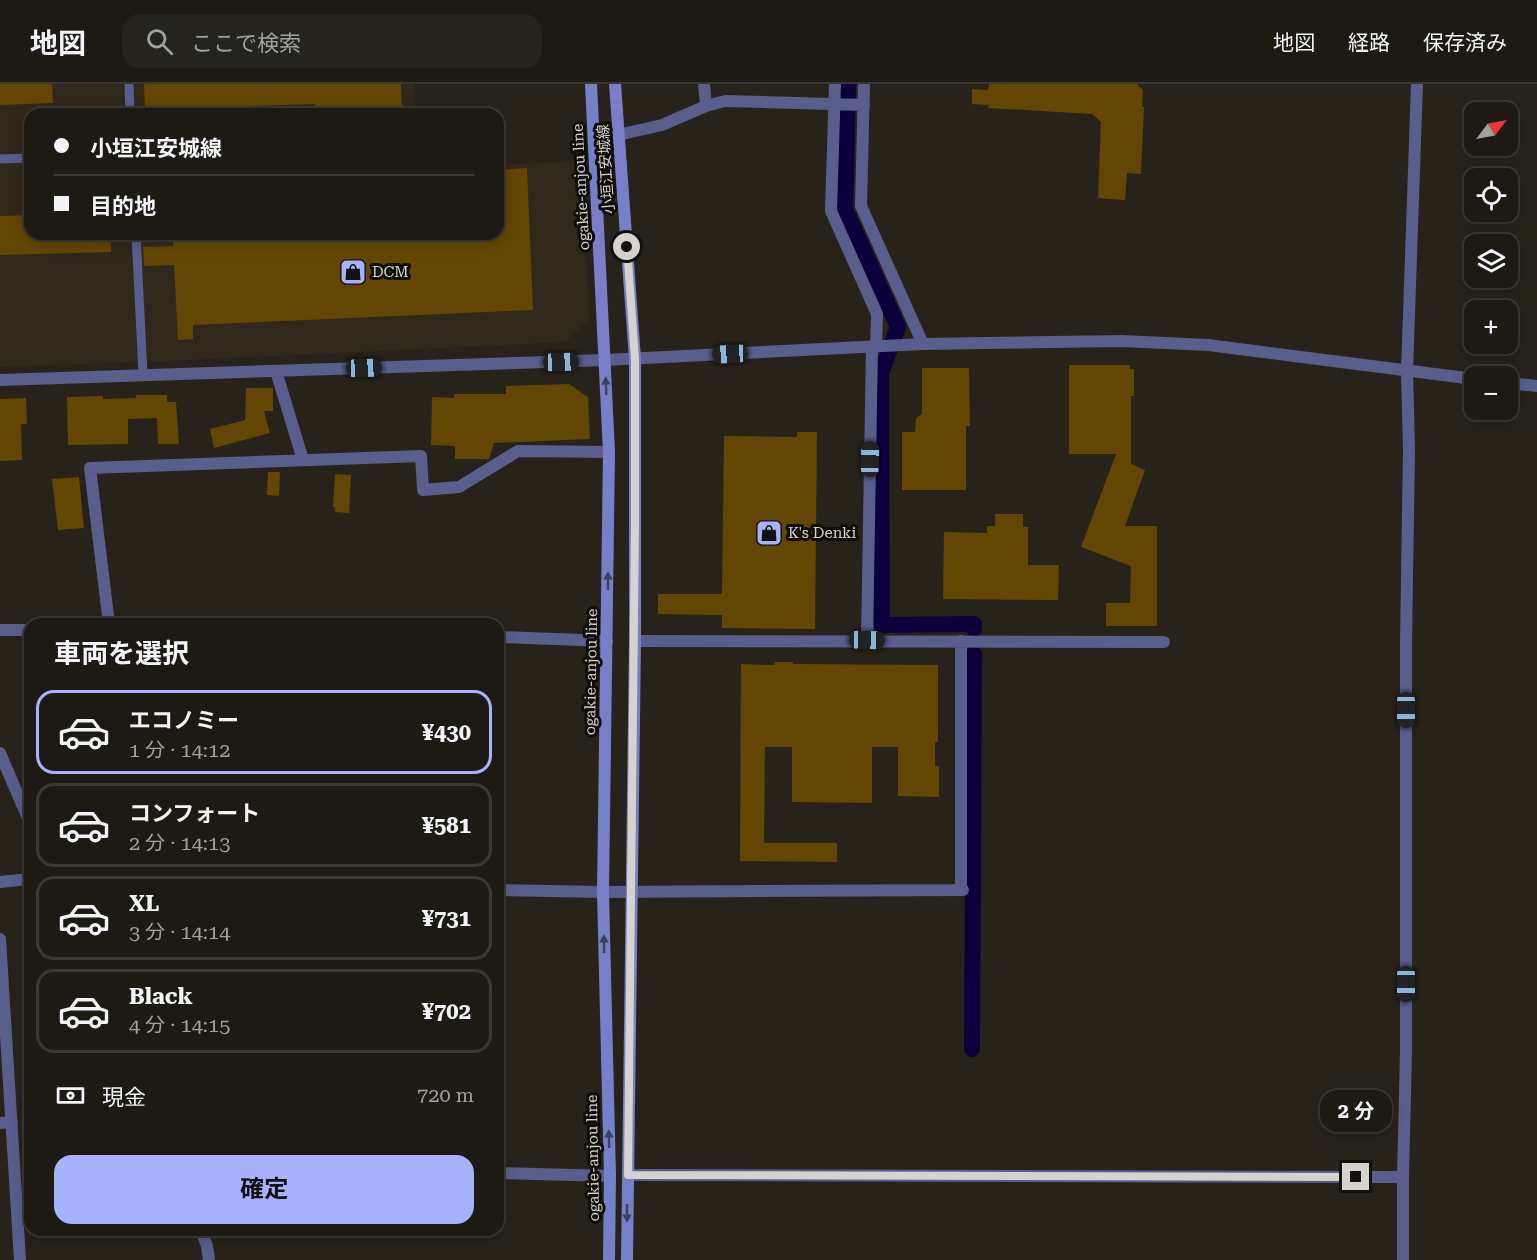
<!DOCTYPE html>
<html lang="ja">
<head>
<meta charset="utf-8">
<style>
  :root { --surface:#1d1a14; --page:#25231d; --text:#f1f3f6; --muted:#a0a1a0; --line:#3b3834; --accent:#a7b1fc }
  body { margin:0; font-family:"Roboto Serif","Noto Sans JP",serif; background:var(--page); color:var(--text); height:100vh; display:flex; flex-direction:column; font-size:22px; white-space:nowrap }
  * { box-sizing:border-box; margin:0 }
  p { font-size:20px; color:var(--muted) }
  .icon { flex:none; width:33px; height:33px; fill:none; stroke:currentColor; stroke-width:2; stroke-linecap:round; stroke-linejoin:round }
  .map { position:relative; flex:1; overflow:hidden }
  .side { position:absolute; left:24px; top:534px; width:480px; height:618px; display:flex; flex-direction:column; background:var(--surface); border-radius:18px; box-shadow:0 3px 15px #0003,0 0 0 2px var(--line) }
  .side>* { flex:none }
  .hud { position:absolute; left:24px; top:24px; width:480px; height:132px; border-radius:18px; box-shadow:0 3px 15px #0003,0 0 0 2px var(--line); display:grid; align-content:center; height:132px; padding:0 30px; background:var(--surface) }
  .needle { width:39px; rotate:58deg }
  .buttons { position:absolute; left:1464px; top:18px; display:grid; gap:12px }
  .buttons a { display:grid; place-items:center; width:54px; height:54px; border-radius:12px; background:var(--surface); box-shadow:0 3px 15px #0003,0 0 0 2px var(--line); font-size:30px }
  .end { position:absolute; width:27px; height:27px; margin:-14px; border:8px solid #d6d3ce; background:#111; box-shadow:0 0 0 3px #111 }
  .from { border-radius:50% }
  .bubble { position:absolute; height:42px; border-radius:18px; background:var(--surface); box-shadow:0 3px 15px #0003,0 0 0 2px var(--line); font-size:20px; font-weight:700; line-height:42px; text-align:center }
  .car { position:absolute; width:18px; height:36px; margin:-18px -9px; border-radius:8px; box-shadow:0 0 4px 2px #0007; background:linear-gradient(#222 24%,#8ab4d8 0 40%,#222 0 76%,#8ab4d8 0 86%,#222 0) }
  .hud b { display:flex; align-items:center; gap:21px; height:57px; font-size:22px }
  .hud b+b { border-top:2px solid var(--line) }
  .hud i { width:15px; height:15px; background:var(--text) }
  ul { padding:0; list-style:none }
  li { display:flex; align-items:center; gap:18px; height:84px; margin:0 12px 9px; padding:0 18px; border:3px solid var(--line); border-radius:18px }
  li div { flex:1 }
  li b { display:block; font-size:22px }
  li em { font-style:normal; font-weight:700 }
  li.current { border-color:var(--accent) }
  li>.icon { width:54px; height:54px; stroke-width:1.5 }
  h2 { padding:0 30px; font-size:27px; line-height:72px }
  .pay { display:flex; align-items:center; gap:15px; height:66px; padding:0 30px; font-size:22px }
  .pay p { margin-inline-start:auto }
  .action { display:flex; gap:12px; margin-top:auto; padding:12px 30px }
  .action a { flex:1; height:69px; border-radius:18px; background:var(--accent); color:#111; font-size:24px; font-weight:700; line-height:69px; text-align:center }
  header { display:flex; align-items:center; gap:36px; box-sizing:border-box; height:84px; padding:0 30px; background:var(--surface); border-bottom:2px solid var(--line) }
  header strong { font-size:28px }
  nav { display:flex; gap:33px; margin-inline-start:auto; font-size:21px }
  .search { width:420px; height:54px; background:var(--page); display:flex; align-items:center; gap:15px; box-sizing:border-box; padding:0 21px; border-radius:18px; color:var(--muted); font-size:22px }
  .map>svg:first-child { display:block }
  .built { fill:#30291b }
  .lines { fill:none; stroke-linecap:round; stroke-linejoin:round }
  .canal { stroke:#0c003c; stroke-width:16 }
  .building { fill:#634603 }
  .service { stroke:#595e8d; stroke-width:9 }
  .minor { stroke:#595e8d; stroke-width:12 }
  .tertiary { stroke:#595e8d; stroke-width:12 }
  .secondary { stroke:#777fc9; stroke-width:12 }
  .oneway { fill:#3e405f }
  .route { stroke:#d6d3ce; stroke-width:8 }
  .labels { text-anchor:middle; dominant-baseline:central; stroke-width:6; stroke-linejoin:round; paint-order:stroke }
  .street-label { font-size:15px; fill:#d6d3ce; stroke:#0f0d09 }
  .poi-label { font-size:15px; fill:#d6d3ce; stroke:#0f0d09; text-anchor:start }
</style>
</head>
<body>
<header>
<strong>地図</strong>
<div class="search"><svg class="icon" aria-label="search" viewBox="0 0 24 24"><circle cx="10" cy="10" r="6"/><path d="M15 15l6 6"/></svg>ここで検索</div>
<nav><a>地図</a><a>経路</a><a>保存済み</a></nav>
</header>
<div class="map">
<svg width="1537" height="1176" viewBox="0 0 1537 1176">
  <rect width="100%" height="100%" fill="#27231b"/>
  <!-- built -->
  <path class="built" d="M 0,0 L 414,0 L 415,30 L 30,30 L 30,150 L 498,150 L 498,81 L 581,77 L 589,236 L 565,258 L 168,277 L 0,283 Z"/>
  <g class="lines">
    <!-- canal -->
    <path class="canal" d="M 848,0 L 845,125 L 898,243 L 881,289 L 882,541 L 974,540 L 974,545
      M 972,965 L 974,570"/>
  </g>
  <!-- building -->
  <path class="building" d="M 0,0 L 52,0 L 53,19 L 0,21 Z
    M 144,0 L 401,0 L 402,30 L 316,30 L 315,20 L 250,22 L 251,30 L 236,30 L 235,22 L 145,25 Z
    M 989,0 L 1137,0 L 1143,6 L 1142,23 L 1144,23 L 1141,90 L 1127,89 L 1125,116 L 1098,114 L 1101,38 L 1092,30 L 988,24 L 989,21 L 972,20 L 972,5 L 988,6 Z
    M 527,84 L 533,226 L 193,241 L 193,255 L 178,256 L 174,181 L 144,182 L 143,163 L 173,162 L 173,150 L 498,150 L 498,86 Z
    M 30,131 L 30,150 L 110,150 L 111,168 L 0,171 L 0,132 Z
    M 1069,281 L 1130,281 L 1130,285 L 1134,285 L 1134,312 L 1131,312 L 1131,380 L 1145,386 L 1125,442 L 1157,442 L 1157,542 L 1106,542 L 1106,519 L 1130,519 L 1131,482 L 1081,463 L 1116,370 L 1069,370 Z
    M 922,284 L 969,284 L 970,342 L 966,342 L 966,406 L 902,406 L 902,348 L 915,348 L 916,334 L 922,330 Z
    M 569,300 L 588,313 L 590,355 L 494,359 L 489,375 L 455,375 L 455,362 L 431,361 L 432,313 L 454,314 L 454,310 L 506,310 L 506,302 Z
    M 246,304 L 273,304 L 273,327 L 264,327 L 270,349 L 214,364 L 210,345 L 245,336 Z
    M 136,311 L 167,311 L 167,318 L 176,318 L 179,360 L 158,360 L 157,334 L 128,335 L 128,360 L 68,361 L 67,313 L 103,312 L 103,315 L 136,314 Z
    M 26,314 L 27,340 L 21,340 L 22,376 L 0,377 L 0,315 Z
    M 797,348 L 817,348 L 815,545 L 722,544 L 722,531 L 658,530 L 658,510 L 722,510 L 724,352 L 797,353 Z
    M 268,388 L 280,388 L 279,412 L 267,411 Z
    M 335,390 L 351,391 L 349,429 L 335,428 L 335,423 L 333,423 Z
    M 79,393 L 84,444 L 58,446 L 52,395 Z
    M 995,430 L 1023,430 L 1023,443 L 1028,443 L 1028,481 L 1059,481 L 1058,516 L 943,515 L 944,448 L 987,449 L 987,442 L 995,442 Z
    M 775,578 L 793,578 L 793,580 L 938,581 L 938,658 L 935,658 L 935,682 L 939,682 L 939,713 L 898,712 L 898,663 L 872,663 L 872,719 L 792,718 L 792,663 L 765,663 L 764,759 L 837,759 L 837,778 L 740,777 L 741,580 L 774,581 Z"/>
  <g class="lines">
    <!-- service -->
    <path class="service" d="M 129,0 L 130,30
      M 0,75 L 30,74
      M 136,150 L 143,290"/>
    <!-- minor -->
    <path class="minor" d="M 704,0 L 706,22
      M 835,0 L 831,127 L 877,230 L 876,262
      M 864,0 L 861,122 L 923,260
      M 618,51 L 662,41 L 706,22 L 725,17 L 864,21
      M 276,287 L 303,376
      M 109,540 L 90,384 L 421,372 L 423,406 L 459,403 L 518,367 L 609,368
      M 0,546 L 30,546
      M 498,553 L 607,557
      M 867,556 L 872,262
      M 635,557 L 1164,558
      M 0,669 L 30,739
      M 0,798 L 30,795
      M 498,806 L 603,808 L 963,806
      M 961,806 L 961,557
      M 0,855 L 20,1176
      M 0,1039 L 12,1038
      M 498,1089 L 610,1092
      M 201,1146 L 207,1162 L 209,1176"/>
    <!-- tertiary -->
    <path class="tertiary" d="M 0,296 L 605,276 L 923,260 L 1122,257 L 1208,261 L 1474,295
      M 1508,299 L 1537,302
      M 628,1091 L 1403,1093 L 1406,968 L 1406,558 L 1409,366 L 1407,287 L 1417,0
      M 1403,1093 L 1403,1176"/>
    <!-- secondary -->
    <path class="secondary" d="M 591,0 L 609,368 L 603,808 L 610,1092 L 609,1176
      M 615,0 L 635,275 L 635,557 L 627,1176"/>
  </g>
  <!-- one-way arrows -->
  <defs><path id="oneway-solid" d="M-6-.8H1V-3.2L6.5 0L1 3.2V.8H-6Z" transform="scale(1.5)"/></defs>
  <g class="oneway">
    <use href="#oneway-solid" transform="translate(606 302) rotate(-92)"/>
    <use href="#oneway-solid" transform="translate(608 497) rotate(-90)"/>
    <use href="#oneway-solid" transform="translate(604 860) rotate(-91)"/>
    <use href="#oneway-solid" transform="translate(609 1055) rotate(-91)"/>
    <use href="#oneway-solid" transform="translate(627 1129) rotate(90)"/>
  </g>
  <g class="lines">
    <!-- route -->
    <path class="route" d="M 627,163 L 635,275 L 635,439 L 628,1091 L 1356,1093"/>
  </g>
  <!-- icons -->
  <defs>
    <g id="shop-square" transform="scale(1.35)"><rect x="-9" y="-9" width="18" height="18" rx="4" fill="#a7b1fc" stroke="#0f0d09"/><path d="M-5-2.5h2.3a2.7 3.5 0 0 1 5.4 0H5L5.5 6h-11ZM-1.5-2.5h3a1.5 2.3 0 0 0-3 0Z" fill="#111"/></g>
  </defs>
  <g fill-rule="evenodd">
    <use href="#shop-square" x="353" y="188"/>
    <use href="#shop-square" x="769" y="449"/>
  </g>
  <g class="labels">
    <!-- street labels -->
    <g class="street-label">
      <text transform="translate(606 85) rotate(-94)">小垣江安城線</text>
      <text transform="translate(581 103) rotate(-93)">ogakie-anjou line</text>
      <text transform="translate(591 588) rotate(-89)">ogakie-anjou line</text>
      <text transform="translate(593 1074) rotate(-91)">ogakie-anjou line</text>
    </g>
    <!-- poi labels -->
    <g class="poi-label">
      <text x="372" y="188">DCM</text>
      <text x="788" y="449">K's Denki</text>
    </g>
  </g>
</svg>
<div class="buttons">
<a><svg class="needle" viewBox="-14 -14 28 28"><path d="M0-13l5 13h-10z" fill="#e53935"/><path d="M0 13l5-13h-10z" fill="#a0a1a0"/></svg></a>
<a><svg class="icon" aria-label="locate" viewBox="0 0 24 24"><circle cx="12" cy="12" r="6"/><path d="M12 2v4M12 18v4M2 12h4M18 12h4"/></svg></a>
<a><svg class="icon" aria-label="layers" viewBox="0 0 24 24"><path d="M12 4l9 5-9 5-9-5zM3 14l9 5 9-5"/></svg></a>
<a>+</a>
<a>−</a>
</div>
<i class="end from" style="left:627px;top:163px"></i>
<i class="end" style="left:1356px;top:1093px"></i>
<div class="bubble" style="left:1320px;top:1006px;width:72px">2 分</div>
<i class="car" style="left:730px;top:270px;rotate:267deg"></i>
<i class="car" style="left:561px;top:278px;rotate:88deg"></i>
<i class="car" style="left:364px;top:284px;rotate:88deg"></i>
<i class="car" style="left:870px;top:375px;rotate:1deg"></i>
<i class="car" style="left:867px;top:556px;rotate:91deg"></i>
<i class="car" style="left:1406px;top:626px;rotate:180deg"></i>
<i class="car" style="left:1406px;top:900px;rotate:180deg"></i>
<div class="hud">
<b><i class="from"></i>小垣江安城線</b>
<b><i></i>目的地</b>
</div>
<section class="side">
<h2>車両を選択</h2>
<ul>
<li class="current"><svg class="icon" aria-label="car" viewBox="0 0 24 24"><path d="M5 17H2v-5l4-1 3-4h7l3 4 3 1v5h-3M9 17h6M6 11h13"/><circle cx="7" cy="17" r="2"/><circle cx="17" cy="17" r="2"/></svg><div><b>エコノミー</b><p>1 分 · 14:12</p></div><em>¥430</em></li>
<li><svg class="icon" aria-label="car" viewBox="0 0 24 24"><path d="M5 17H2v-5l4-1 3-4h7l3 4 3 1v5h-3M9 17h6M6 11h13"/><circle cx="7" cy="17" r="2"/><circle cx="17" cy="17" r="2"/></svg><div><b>コンフォート</b><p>2 分 · 14:13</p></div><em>¥581</em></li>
<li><svg class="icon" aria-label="car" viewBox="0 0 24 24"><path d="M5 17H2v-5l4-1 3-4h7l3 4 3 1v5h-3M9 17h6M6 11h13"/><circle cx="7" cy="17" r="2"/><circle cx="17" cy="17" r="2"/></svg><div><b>XL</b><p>3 分 · 14:14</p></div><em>¥731</em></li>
<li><svg class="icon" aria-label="car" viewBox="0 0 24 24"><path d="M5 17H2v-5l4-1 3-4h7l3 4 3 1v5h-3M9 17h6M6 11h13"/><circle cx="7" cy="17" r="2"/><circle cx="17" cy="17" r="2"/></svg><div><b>Black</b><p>4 分 · 14:15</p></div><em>¥702</em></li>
</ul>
<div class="pay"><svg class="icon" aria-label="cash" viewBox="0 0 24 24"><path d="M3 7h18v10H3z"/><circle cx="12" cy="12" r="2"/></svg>現金<p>720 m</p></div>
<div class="action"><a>確定</a></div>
</section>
</div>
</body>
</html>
